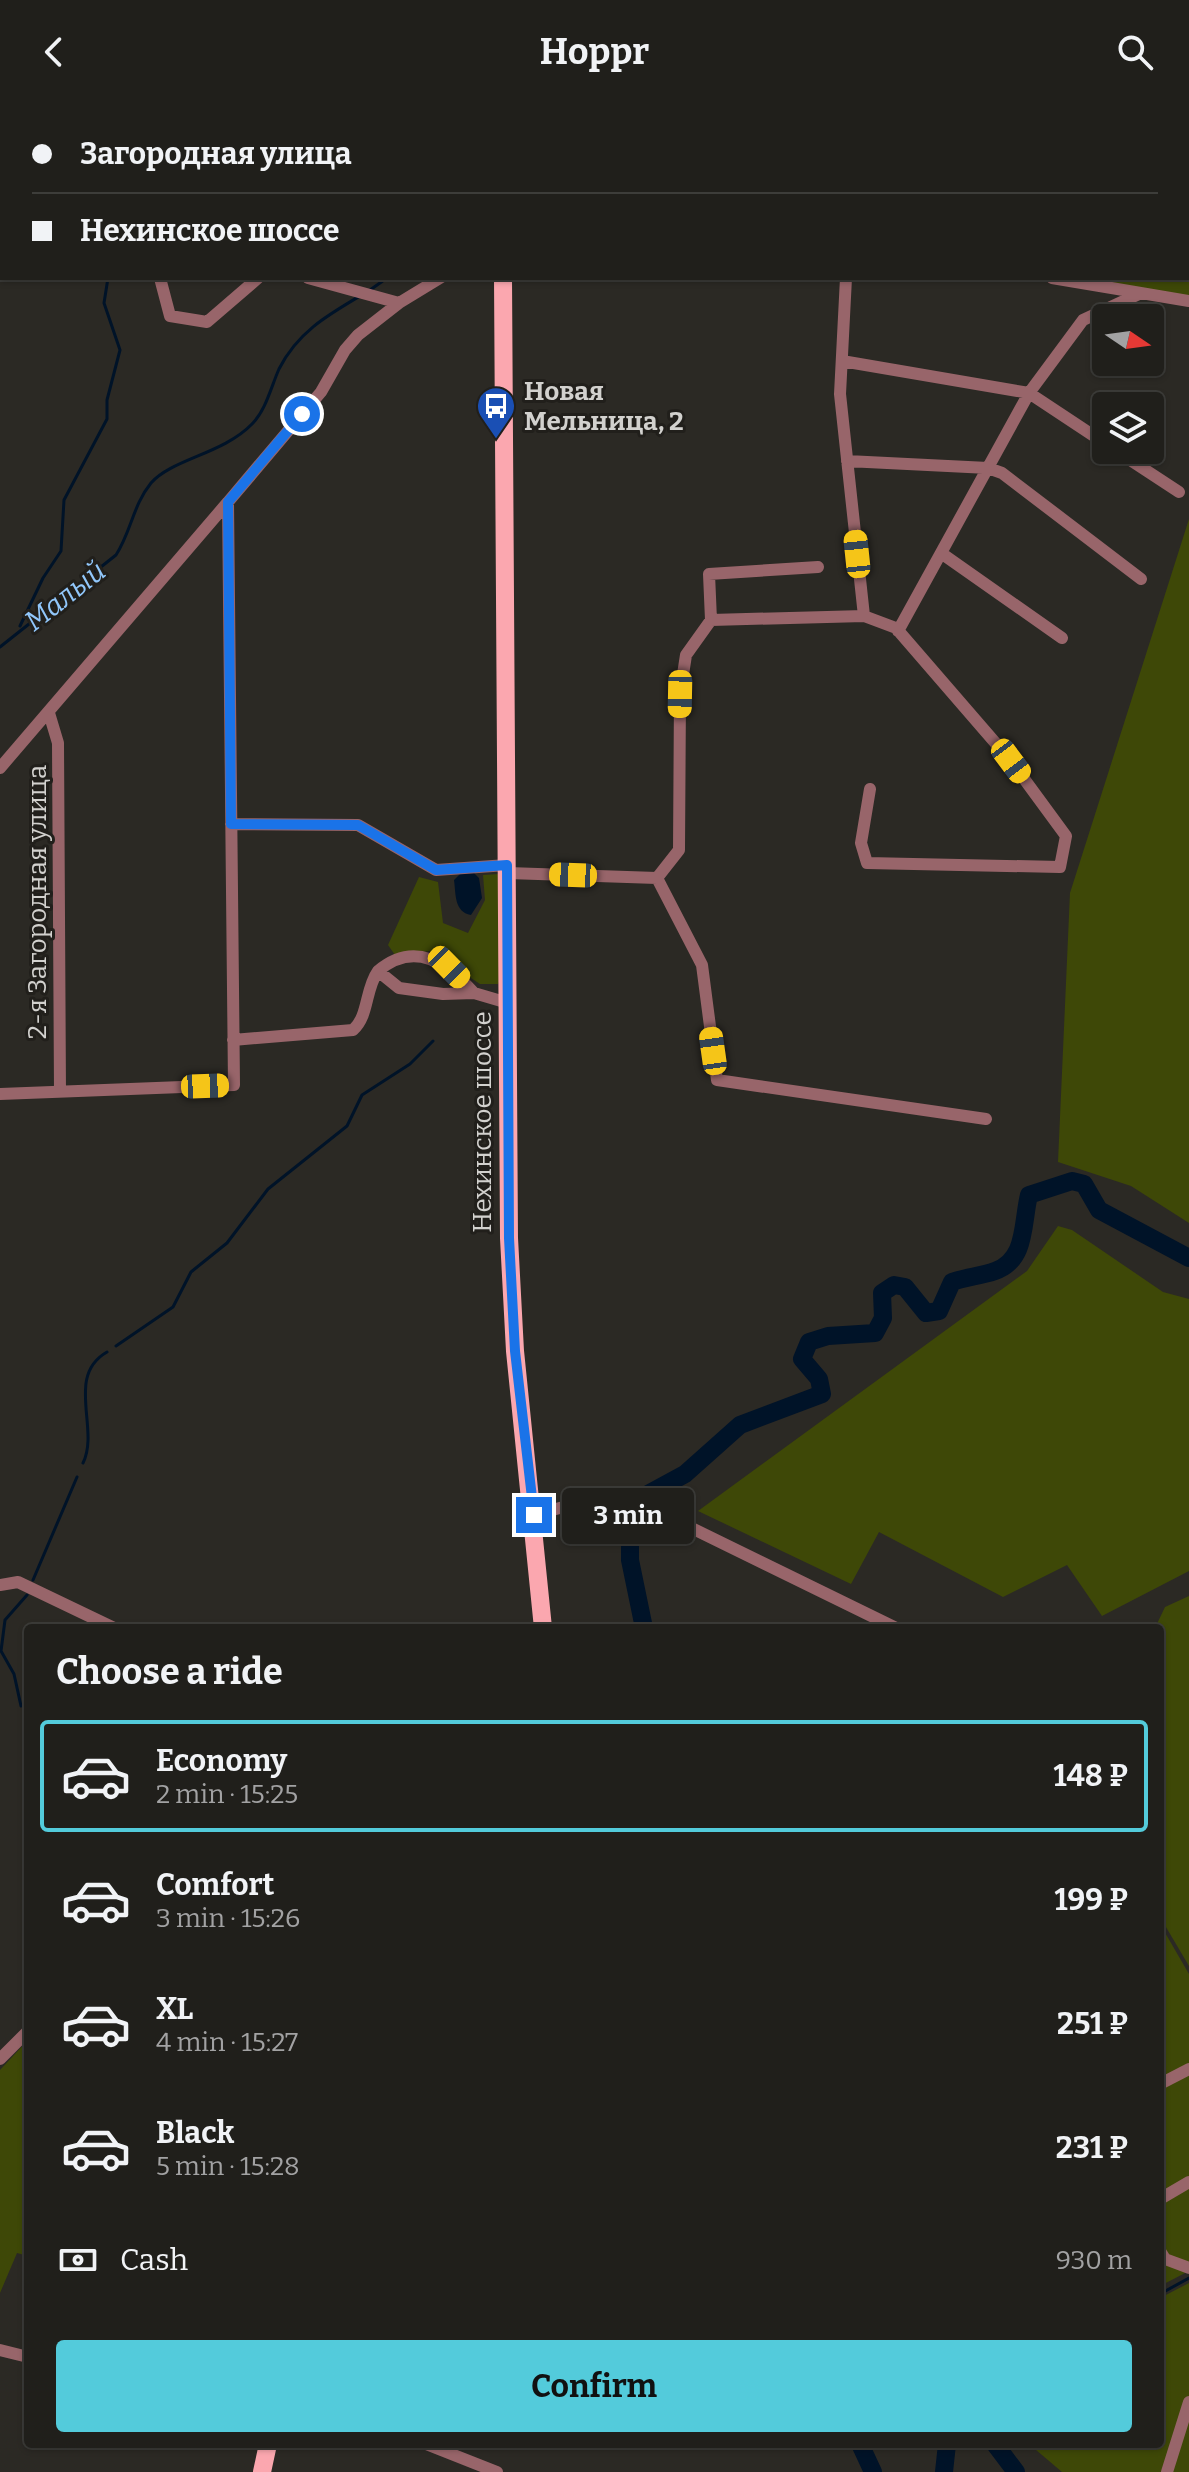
<!DOCTYPE html>
<html lang="en">
<head>
<meta charset="utf-8">
<style>
  :root { --surface:#201f1b; --page:#2d2c28; --text:#f1f3f6; --muted:#a2a2a3; --line:#3d3d3a; --accent:#53cbdb }
  body { margin:0; font-family:Bitter,serif; background:var(--page); color:var(--text); height:100vh; display:flex; flex-direction:column; font-size:30px; white-space:nowrap }
  * { box-sizing:border-box; margin:0 }
  p { font-size:26px; color:var(--muted) }
  .icon { flex:none; width:44px; height:44px; fill:none; stroke:currentColor; stroke-width:2; stroke-linecap:round; stroke-linejoin:round }
  .map { position:relative; flex:1; overflow:hidden }
  .details { position:absolute; left:24px; top:1520px; width:1140px; height:824px; display:flex; flex-direction:column; background:var(--surface); border-radius:8px; box-shadow:0 2px 6px #0004,0 0 0 2px var(--line) }
  .details>* { flex:none }
  .top-card { position:absolute; left:0px; top:0px; width:1190px; height:176px; box-shadow:0 2px 6px #0004,0 0 0 2px var(--line); display:grid; align-content:center; height:176px; padding:0 32px; background:var(--surface) }
  .needle { width:52px; rotate:103deg }
  .buttons { position:absolute; left:1092px; top:200px; display:grid; gap:16px }
  .buttons a { display:grid; place-items:center; width:72px; height:72px; border-radius:8px; background:var(--surface); box-shadow:0 2px 6px #0004,0 0 0 2px var(--line); font-size:40px }
  .end { position:absolute; width:36px; height:36px; margin:-18px; border:10px solid #1a73e8; background:#fff; box-shadow:0 0 0 4px #fff }
  .from { border-radius:50% }
  .bubble { position:absolute; height:56px; border-radius:8px; background:var(--surface); box-shadow:0 2px 6px #0004,0 0 0 2px var(--line); font-size:26px; font-weight:700; line-height:56px; text-align:center }
  .car { position:absolute; width:24px; height:48px; margin:-24px -12px; border-radius:10px; box-shadow:0 0 6px 2px #0007; background:linear-gradient(#f5c518 24%,#345 0 40%,#f5c518 0 76%,#345 0 86%,#f5c518 0) }
  .top-card b { display:flex; align-items:center; gap:28px; height:76px; font-size:30px }
  .top-card b+b { border-top:2px solid var(--line) }
  .top-card i { width:20px; height:20px; background:var(--text) }
  ul { padding:0; list-style:none }
  li { display:flex; align-items:center; gap:24px; height:112px; margin:0 16px 12px; padding:0 16px; border:4px solid transparent; border-radius:8px }
  li div { flex:1 }
  li b { display:block; font-size:30px }
  li em { font-style:normal; font-weight:700 }
  li.on { border-color:var(--accent) }
  li>.icon { width:72px; height:72px; stroke-width:1.5 }
  h2 { padding:0 32px; font-size:36px; line-height:96px }
  .pay { display:flex; align-items:center; gap:20px; height:88px; padding:0 32px; font-size:30px }
  .pay p { margin-inline-start:auto }
  .primary-button { display:flex; gap:16px; margin-top:auto; padding:16px 32px }
  .primary-button a { flex:1; height:92px; border-radius:8px; background:var(--accent); color:#111; font-size:32px; font-weight:700; line-height:92px; text-align:center }
  header { display:flex; justify-content:space-between; align-items:center; height:104px; padding:0 32px; background:var(--surface); font-size:36px; font-weight:700 }
  .map>svg:first-child { display:block }
  .green { fill:#3e4807 }
  .water { fill:#001328 }
  .lines { fill:none; stroke-linecap:round; stroke-linejoin:round }
  .stream { stroke:#001328; stroke-width:3 }
  .river { stroke:#001328; stroke-width:18 }
  .street { stroke:#98656a; stroke-width:12 }
  .primary { stroke:#fba7af; stroke-width:18 }
  .route { stroke:#1a73e8; stroke-width:10 }
  .labels { text-anchor:middle; dominant-baseline:central; stroke-width:6; stroke-linejoin:round; paint-order:stroke }
  .poi-label { font-size:26px; font-weight:bold; fill:#d2d1ce; stroke:#211f1b; text-anchor:start }
  .street-label { font-size:26px; fill:#d2d1ce; stroke:#211f1b }
  .water-label { font-size:28px; font-style:italic; fill:#91c7fb; stroke:#211f1b }
</style>
</head>
<body>
<header><svg class="icon" aria-label="back" viewBox="0 0 24 24"><path d="M15 5l-7 7 7 7"/></svg>Hoppr<svg class="icon" aria-label="search" viewBox="0 0 24 24"><circle cx="10" cy="10" r="6"/><path d="M15 15l6 6"/></svg></header>
<div class="map">
<svg width="1189" height="2368" viewBox="0 0 1189 2368">
  <rect width="100%" height="100%" fill="#2b2924"/>
  <!-- green -->
  <path class="green" d="M 861,0 L 1189,0 L 1189,194 L 1079,174 L 1188,174 L 1188,2 Z
    M 1189,415 L 1189,1119 L 1131,1082 L 1058,1058 L 1070,789 Z
    M 499,770 L 501,873 L 498,880 L 480,880 L 430,847 L 395,851 L 388,841 L 419,773 L 438,778 L 443,819 L 468,829 L 485,796 L 483,771 Z
    M 1058,1122 L 1072,1126 L 1163,1188 L 1189,1195 L 1189,1467 L 1102,1512 L 1067,1461 L 1003,1493 L 879,1428 L 851,1480 L 698,1407 L 1027,1167 Z
    M 1189,1492 L 1189,1862 L 1160,1813 L 1160,1524 L 1155,1524 L 1165,1503 Z
    M 1160,1820 L 1189,1870 L 1189,2167 L 1160,2182 Z
    M 28,1936 L 28,2152 L 17,2149 L 0,2189 L 0,1966 Z
    M 1189,2179 L 1189,2368 L 1062,2368 L 1029,2340 L 1160,2340 L 1160,2194 Z"/>
  <!-- water -->
  <path class="water" d="M 461,769 L 474,769 L 479,774 L 482,794 L 471,811 C 454,808 456,790 454,776 Z"/>
  <g class="lines">
    <!-- stream -->
    <path class="stream" d="M 467,0 L 468,2
      M 97,2 L 97,0
      M 370,186 L 387,174
      M 20,522 L 43,474 L 61,447 L 64,396 L 107,315 L 107,296 L 120,246 L 104,199 L 108,174
      M 0,543 L 116,451 C 131,428 133,401 151,379 C 172,355 223,350 252,320 C 266,306 271,283 279,265 C 297,229 326,212 360,192
      M 116,1242 L 173,1203 L 191,1168 L 227,1139 L 268,1085 L 347,1022 L 362,991 L 410,960 L 433,937
      M 83,1359 C 100,1325 65,1272 107,1248
      M 33,1476 L 77,1373
      M 21,1602 L 14,1570 L 1,1547 L 5,1516 L 27,1491
      M 1160,2190 L 1189,2174"/>
    <!-- river -->
    <path class="river" d="M 644,1524 L 630,1456 L 630,1413 L 639,1395 L 685,1370 L 740,1321 L 822,1290 L 819,1275 L 802,1255 L 809,1238 L 828,1232 L 875,1229 L 883,1214 L 882,1189 L 894,1181 L 905,1183 L 926,1209 L 939,1207 L 952,1178 C 966,1173 981,1172 995,1167 C 1027,1156 1022,1119 1029,1091 L 1072,1077 L 1084,1080 L 1099,1106 L 1189,1154
      M 860,2340 L 873,2368
      M 995,2340 L 1016,2368
      M 944,2368 L 947,2340"/>
    <!-- street -->
    <path class="street" d="M 151,2 L 151,0
      M 310,2 L 311,0
      M 853,2 L 853,0
      M 0,124 L 2,117
      M 160,174 L 170,212 L 207,218 L 258,174
      M 308,174 L 399,199
      M 846,174 L 840,290 L 864,512
      M 1052,174 L 1189,197
      M 842,257 L 1029,289 L 1106,340
      M 1115,346 L 1179,388
      M 847,357 L 988,364 L 1002,369 L 1141,475
      M 941,449 L 1062,534
      M 818,463 L 709,470 L 711,516 L 686,551 L 680,590 L 679,746 L 657,774 L 702,861 L 717,976 L 986,1015
      M 711,516 L 864,512 L 896,524 L 1011,657 L 1066,732 L 1060,763 L 867,759 L 861,739 L 870,685
      M 898,527 L 1029,289 L 1083,216 L 1141,189
      M 49,609 L 58,639 L 60,988
      M 0,664 L 228,398
      M 231,720 L 358,721 L 436,766 L 507,761
      M 507,769 L 657,774
      M 378,867 C 415,836 447,859 474,889
      M 233,936 L 353,926 C 369,912 365,885 378,867 L 399,884 L 443,890 L 474,889 L 508,899
      M 0,990 L 234,981 L 228,398 L 321,288 L 345,246 L 358,231 L 399,199 L 440,174
      M 534,1411 L 578,1399 L 605,1398 L 669,1413 L 896,1524
      M 0,1481 L 18,1478 L 114,1524
      M 0,1955 L 28,1927
      M 1160,1980 L 1189,1965
      M 1160,2095 L 1189,2078
      M 1160,2147 L 1165,2155 L 1189,2164
      M 0,2246 L 28,2253
      M 426,2340 L 497,2368
      M 1167,2368 L 1189,2298"/>
    <!-- primary -->
    <path class="primary" d="M 501,0 L 501,2
      M 503,174 L 509,1134 L 515,1247 L 543,1524
      M 262,2368 L 268,2340"/>
  </g>
  <g class="lines">
    <!-- route -->
    <path class="route" d="M 302,310 L 228,398 L 231,720 L 358,721 L 436,766 L 507,761 L 509,1134 L 515,1247 L 534,1411"/>
  </g>
  <!-- icons -->
  <defs>
    <g id="bus-pin" transform="scale(2)"><path d="M0 17L-7.5 6A9.5 9.5 0 1 1 7.5 6Z" fill="#1a4fb4" stroke="#211f1b"/><path d="M-5-6H5V4H4V6H2V4H-2V6H-4V4H-5ZM-3.5-4V0h7V-4ZM-3.5 1.2v1.5H-2V1.2ZM2 1.2v1.5H3.5V1.2Z" fill="#fff"/></g>
  </defs>
  <g fill-rule="evenodd">
    <use href="#bus-pin" x="496" y="302"/>
  </g>
  <g class="labels">
    <!-- poi labels -->
    <g class="poi-label">
      <text x="524" y="287">Новая<tspan x="524" dy="30">Мельница, 2</tspan></text>
    </g>
    <!-- street labels -->
    <g class="street-label">
      <text transform="translate(37 798) rotate(-90)">2-я Загородная улица</text>
      <text transform="translate(482 1018) rotate(-90)">Нехинское шоссе</text>
    </g>
    <!-- water labels -->
    <g class="water-label">
      <text transform="translate(65 492) rotate(-38)">Малый</text>
    </g>
  </g>
</svg>
<div class="buttons">
<a><svg class="needle" viewBox="-14 -14 28 28"><path d="M0-13l5 13h-10z" fill="#e53935"/><path d="M0 13l5-13h-10z" fill="#a2a2a3"/></svg></a>
<a><svg class="icon" aria-label="layers" viewBox="0 0 24 24"><path d="M12 4l9 5-9 5-9-5zM3 14l9 5 9-5"/></svg></a>
</div>
<i class="end from" style="left:302px;top:310px"></i>
<i class="end" style="left:534px;top:1411px"></i>
<div class="bubble" style="left:562px;top:1384px;width:132px">3 min</div>
<i class="car" style="left:857px;top:450px;rotate:354deg"></i>
<i class="car" style="left:680px;top:590px;rotate:181deg"></i>
<i class="car" style="left:1011px;top:657px;rotate:143deg"></i>
<i class="car" style="left:573px;top:771px;rotate:272deg"></i>
<i class="car" style="left:449px;top:863px;rotate:135deg"></i>
<i class="car" style="left:713px;top:947px;rotate:352deg"></i>
<i class="car" style="left:205px;top:982px;rotate:88deg"></i>
<div class="top-card">
<b><i class="from"></i>Загородная улица</b>
<b><i></i>Нехинское шоссе</b>
</div>
<section class="details">
<h2>Choose a ride</h2>
<ul>
<li class="on"><svg class="icon" aria-label="car" viewBox="0 0 24 24"><path d="M5 17H2v-5l4-1 3-4h7l3 4 3 1v5h-3M9 17h6M6 11h13"/><circle cx="7" cy="17" r="2"/><circle cx="17" cy="17" r="2"/></svg><div><b>Economy</b><p>2 min · 15:25</p></div><em>148 ₽</em></li>
<li><svg class="icon" aria-label="car" viewBox="0 0 24 24"><path d="M5 17H2v-5l4-1 3-4h7l3 4 3 1v5h-3M9 17h6M6 11h13"/><circle cx="7" cy="17" r="2"/><circle cx="17" cy="17" r="2"/></svg><div><b>Comfort</b><p>3 min · 15:26</p></div><em>199 ₽</em></li>
<li><svg class="icon" aria-label="car" viewBox="0 0 24 24"><path d="M5 17H2v-5l4-1 3-4h7l3 4 3 1v5h-3M9 17h6M6 11h13"/><circle cx="7" cy="17" r="2"/><circle cx="17" cy="17" r="2"/></svg><div><b>XL</b><p>4 min · 15:27</p></div><em>251 ₽</em></li>
<li><svg class="icon" aria-label="car" viewBox="0 0 24 24"><path d="M5 17H2v-5l4-1 3-4h7l3 4 3 1v5h-3M9 17h6M6 11h13"/><circle cx="7" cy="17" r="2"/><circle cx="17" cy="17" r="2"/></svg><div><b>Black</b><p>5 min · 15:28</p></div><em>231 ₽</em></li>
</ul>
<div class="pay"><svg class="icon" aria-label="cash" viewBox="0 0 24 24"><path d="M3 7h18v10H3z"/><circle cx="12" cy="12" r="2"/></svg>Cash<p>930 m</p></div>
<div class="primary-button"><a>Confirm</a></div>
</section>
</div>
</body>
</html>
